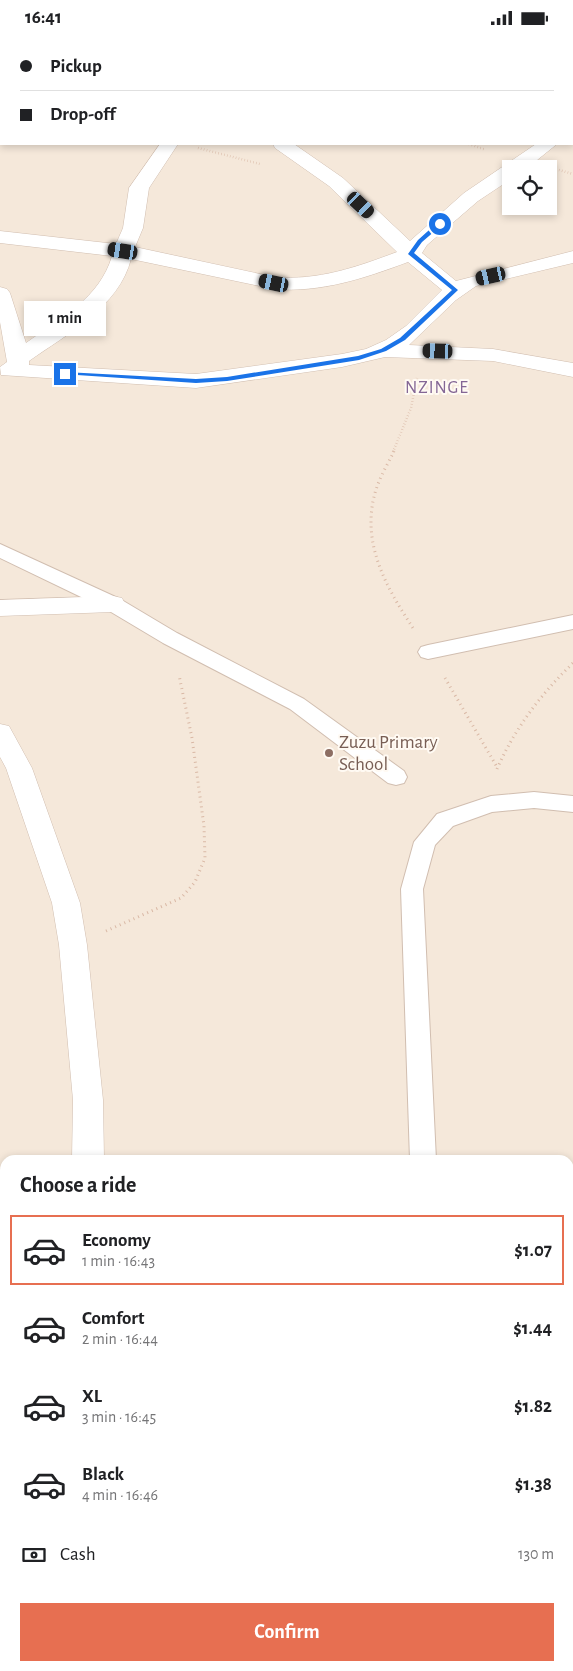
<!DOCTYPE html>
<html lang="en">
<head>
<meta charset="utf-8">
<style>
  :root { --surface:#fff; --page:#f2f2f2; --text:#202124; --muted:#757577; --line:#e0e0e0; --accent:#e76f51 }
  body { margin:0; font-family:"Alegreya Sans",sans-serif; background:var(--page); color:var(--text); height:100vh; display:flex; flex-direction:column; font-size:19px; white-space:nowrap }
  * { box-sizing:border-box; margin:0 }
  p { font-size:16px; color:var(--muted) }
  .icon { flex:none; width:28px; height:28px; fill:none; stroke:currentColor; stroke-width:2; stroke-linecap:round; stroke-linejoin:round }
  .map { position:relative; flex:1; overflow:hidden }
  .details { position:absolute; left:0px; top:1120px; width:574px; height:516px; display:flex; flex-direction:column; background:var(--surface); border-radius:15px 15px 0 0; box-shadow:0 2px 8px #0003 }
  .details>* { flex:none }
  .banner { position:absolute; left:0px; top:0px; width:574px; height:110px; box-shadow:0 2px 8px #0003; display:grid; align-content:center; height:110px; padding:0 20px; background:var(--surface) }
  .buttons { position:absolute; left:502px; top:125px; display:grid; gap:10px }
  .buttons a { display:grid; place-items:center; width:55px; height:55px; border-radius:0px; background:var(--surface); box-shadow:0 2px 8px #0003; font-size:25px }
  .end { position:absolute; width:22px; height:22px; margin:-11px; border:6px solid #1a73e8; background:#fff; box-shadow:0 0 0 2px #fff }
  .from { border-radius:50% }
  .bubble { position:absolute; height:35px; border-radius:0px; background:var(--surface); box-shadow:0 2px 8px #0003; font-size:16px; font-weight:600; line-height:35px; text-align:center }
  .car { position:absolute; width:15px; height:30px; margin:-15px -8px; border-radius:6px; box-shadow:0 0 4px 1px #0007; background:linear-gradient(#222 24%,#8ab4d8 0 40%,#222 0 76%,#8ab4d8 0 86%,#222 0) }
  .banner b { display:flex; align-items:center; gap:18px; height:48px; font-size:19px }
  .banner b+b { border-top:1px solid var(--line) }
  .banner i { width:12px; height:12px; background:var(--text) }
  ul { padding:0; list-style:none }
  li { display:flex; align-items:center; gap:15px; height:70px; margin:0 10px 8px; padding:0 10px; border:2px solid transparent; border-radius:0px }
  li div { flex:1 }
  li b { display:block; font-size:19px }
  li em { font-style:normal; font-weight:600 }
  li.on { border-color:var(--accent) }
  li>.icon { width:45px; height:45px; stroke-width:1.5 }
  h2 { padding:0 20px; font-size:22px; line-height:60px }
  .pay { display:flex; align-items:center; gap:12px; height:55px; padding:0 20px; font-size:19px }
  .pay p { margin-inline-start:auto }
  .button { display:flex; gap:10px; margin-top:auto; padding:10px 20px }
  .button a { flex:1; height:58px; border-radius:0px; background:var(--accent); color:#fff; font-size:20px; font-weight:600; line-height:58px; text-align:center }
  .status { display:flex; justify-content:space-between; align-items:center; height:35px; padding:0 25px; background:var(--surface); direction:ltr }
  .status svg { height:14px; fill:currentColor }
  .map>svg:first-child { display:block }
  .residential { fill:#f5e8da; fill-rule:evenodd }
  .lines { fill:none; stroke-linecap:round; stroke-linejoin:round }
  .service-casing { stroke:#d1beb0; stroke-width:2 }
  .minor-casing { stroke:#d1beb0; stroke-width:1 }
  .path-far2 { stroke:#d9b8a5; stroke-width:2.5; stroke-dasharray:0.5 2.5; stroke-linecap:butt }
  .path-far1 { stroke:#d9b8a5; stroke-width:3; stroke-dasharray:1 4; stroke-linecap:butt }
  .path { stroke:#d9b8a5; stroke-width:4; stroke-dasharray:1 4.5; stroke-linecap:butt }
  .service { fill:#fff; fill-rule:evenodd }
  .minor { fill:#fff; fill-rule:evenodd }
  .route { fill:#1a73e8 }
  .education-dot { fill:#8d6e63; stroke:#fffaf3; stroke-width:2 }
  .labels { text-anchor:middle; dominant-baseline:central; stroke-width:4; stroke-linejoin:round; paint-order:stroke }
  .far-quarter-label { font-size:18px; letter-spacing:1px; fill:#846695; stroke:#fffaf3 }
  .education-label { font-size:19px; fill:#785e54; stroke:#fffaf3; text-anchor:start }
</style>
</head>
<body>
<div class="status"><b>16:41</b><svg viewBox="0 0 49 12"><path d="M0 12V9h3v3zM5 12V6h3v6zM10 12V3h3v9zM15 12V0h3v12zM26 1h20v11H26zM47 4h2v5h-2z"/></svg></div>
<div class="map">
<svg width="573" height="1636" viewBox="0 0 573 1636">
  <rect width="100%" height="100%" fill="#fdf6ec"/>
  <!-- residential -->
  <path class="residential" d="M 0,0 L 573,0 L 573,1636 L 0,1636 ZM 1,1 L 572,1 L 572,109 L 1,109 ZM 511,134 L 549,134 L 549,171 L 511,171 ZM 5,1125 L 569,1125 L 569,1631 L 5,1631 Z"/>
  <g class="lines">
    <!-- service casing -->
    <g class="service-casing">
      <path id="service" d="M 0,509 L 120,564 L 177,598 L 304,664 L 404,736 L 407,742 L 404,748 L 396,750 L 388,748 L 290,674 L 163,608 L 106,574 L 0,523 Z
        M 573,580 L 573,594 L 428,624 L 421,622 L 418,617 L 421,612 L 428,610 Z
        M 534,757 L 573,761 L 573,777 L 534,773 L 492,777 L 453,791 L 435,810 L 423,854 L 436,1125 L 410,1125 L 401,854 L 414,807 L 437,779 L 491,761 Z
        M 429,1631 L 459,1631 L 460,1636 L 430,1636 Z"/>
    </g>
    <!-- minor casing -->
    <g class="minor-casing">
      <path id="minor" d="M 572,22 L 573,22 L 573,32 L 572,32 Z
        M 572,86 L 573,86 L 573,98 L 572,98 Z
        M 160,109 L 178,109 L 149,153 L 143,193 L 135,212 L 274,242 C 318,246 357,232 397,217 L 329,151 L 275,113 L 273,109 L 294,109 L 343,143 L 410,206 L 464,158 L 536,109 L 557,109 L 526,134 L 511,134 L 511,144 L 478,166 L 427,210 L 422,218 L 456,246 L 573,216 L 573,228 L 476,251 L 456,265 L 409,310 L 493,314 L 573,328 L 573,342 L 493,326 L 385,322 L 342,332 L 196,353 L 1,340 L 0,332 L 7,327 L 0,287 L 0,252 L 7,254 L 10,258 L 26,308 C 60,284 100,263 112,221 L 0,208 L 0,196 L 116,209 L 123,193 L 129,153 ZM 131,224 L 274,254 C 321,258 365,243 408,227 L 442,255 L 406,291 L 386,305 L 366,314 L 342,319 L 196,339 L 29,330 L 29,326 C 67,299 119,272 131,224 Z
        M 113,561 L 122,563 L 125,569 L 122,575 L 113,577 L 0,581 L 0,565 Z
        M 0,689 L 9,691 L 32,733 L 80,868 L 87,910 L 103,1065 L 104,1125 L 72,1125 L 73,1065 L 59,910 L 52,868 L 6,733 L 0,722 Z
        M 0,1319 L 5,1320 L 5,1352 L 0,1351 Z
        M 334,1631 L 375,1631 L 377,1636 L 336,1636 Z"/>
    </g>
    <!-- path-far2 -->
    <path class="path-far2" d="M 469,109 L 486,115
      M 198,113 L 260,129
      M 559,135 L 573,139
      M 393,417 L 411,373 L 417,343"/>
    <!-- path-far1 -->
    <path class="path-far1" d="M 394,416 C 388,429 379,443 375,458 C 361,508 386,552 413,593
      M 445,643 L 497,732
      M 497,734 C 515,693 541,659 573,628
      M 106,896 L 181,863 L 195,847 L 205,823 L 204,791 L 192,703 L 179,640"/>
    <!-- path -->
    <path class="path" d="M 569,1445 L 573,1447"/>
    <!-- service -->
    <use href="#service" class="service"/>
    <!-- minor -->
    <use href="#minor" class="minor"/>
  </g>
  <!-- route -->
  <path class="route" d="M 438,187 L 443,189 L 422,207 L 414,218 L 458,255 L 405,305 L 386,316 L 359,325 L 227,346 L 196,348 L 62,339 L 65,337 L 196,344 L 227,342 L 358,321 L 381,314 L 400,303 L 452,255 L 408,219 L 418,205 Z"/>
  <!-- markers -->
  <circle class="education-dot" cx="329" cy="718" r="5"/>
  <g class="labels">
    <!-- far-quarter labels -->
    <g class="far-quarter-label">
      <text x="437" y="353">NZINGE</text>
    </g>
    <!-- education labels -->
    <g class="education-label">
      <text x="339" y="707">Zuzu Primary<tspan x="339" dy="22">School</tspan></text>
    </g>
  </g>
</svg>
<div class="buttons">
<a><svg class="icon" aria-label="locate" viewBox="0 0 24 24"><circle cx="12" cy="12" r="6"/><path d="M12 2v4M12 18v4M2 12h4M18 12h4"/></svg></a>
</div>
<i class="end from" style="left:440px;top:189px"></i>
<i class="end" style="left:65px;top:339px"></i>
<div class="bubble" style="left:24px;top:266px;width:82px">1 min</div>
<i class="car" style="left:361px;top:170px;rotate:133deg"></i>
<i class="car" style="left:123px;top:216px;rotate:279deg"></i>
<i class="car" style="left:491px;top:241px;rotate:257deg"></i>
<i class="car" style="left:274px;top:248px;rotate:282deg"></i>
<i class="car" style="left:438px;top:316px;rotate:272deg"></i>
<div class="banner">
<b><i class="from"></i>Pickup</b>
<b><i></i>Drop-off</b>
</div>
<section class="details">
<h2>Choose a ride</h2>
<ul>
<li class="on"><svg class="icon" aria-label="car" viewBox="0 0 24 24"><path d="M5 17H2v-5l4-1 3-4h7l3 4 3 1v5h-3M9 17h6M6 11h13"/><circle cx="7" cy="17" r="2"/><circle cx="17" cy="17" r="2"/></svg><div><b>Economy</b><p>1 min · 16:43</p></div><em>$1.07</em></li>
<li><svg class="icon" aria-label="car" viewBox="0 0 24 24"><path d="M5 17H2v-5l4-1 3-4h7l3 4 3 1v5h-3M9 17h6M6 11h13"/><circle cx="7" cy="17" r="2"/><circle cx="17" cy="17" r="2"/></svg><div><b>Comfort</b><p>2 min · 16:44</p></div><em>$1.44</em></li>
<li><svg class="icon" aria-label="car" viewBox="0 0 24 24"><path d="M5 17H2v-5l4-1 3-4h7l3 4 3 1v5h-3M9 17h6M6 11h13"/><circle cx="7" cy="17" r="2"/><circle cx="17" cy="17" r="2"/></svg><div><b>XL</b><p>3 min · 16:45</p></div><em>$1.82</em></li>
<li><svg class="icon" aria-label="car" viewBox="0 0 24 24"><path d="M5 17H2v-5l4-1 3-4h7l3 4 3 1v5h-3M9 17h6M6 11h13"/><circle cx="7" cy="17" r="2"/><circle cx="17" cy="17" r="2"/></svg><div><b>Black</b><p>4 min · 16:46</p></div><em>$1.38</em></li>
</ul>
<div class="pay"><svg class="icon" aria-label="cash" viewBox="0 0 24 24"><path d="M3 7h18v10H3z"/><circle cx="12" cy="12" r="2"/></svg>Cash<p>130 m</p></div>
<div class="button"><a>Confirm</a></div>
</section>
</div>
</body>
</html>
